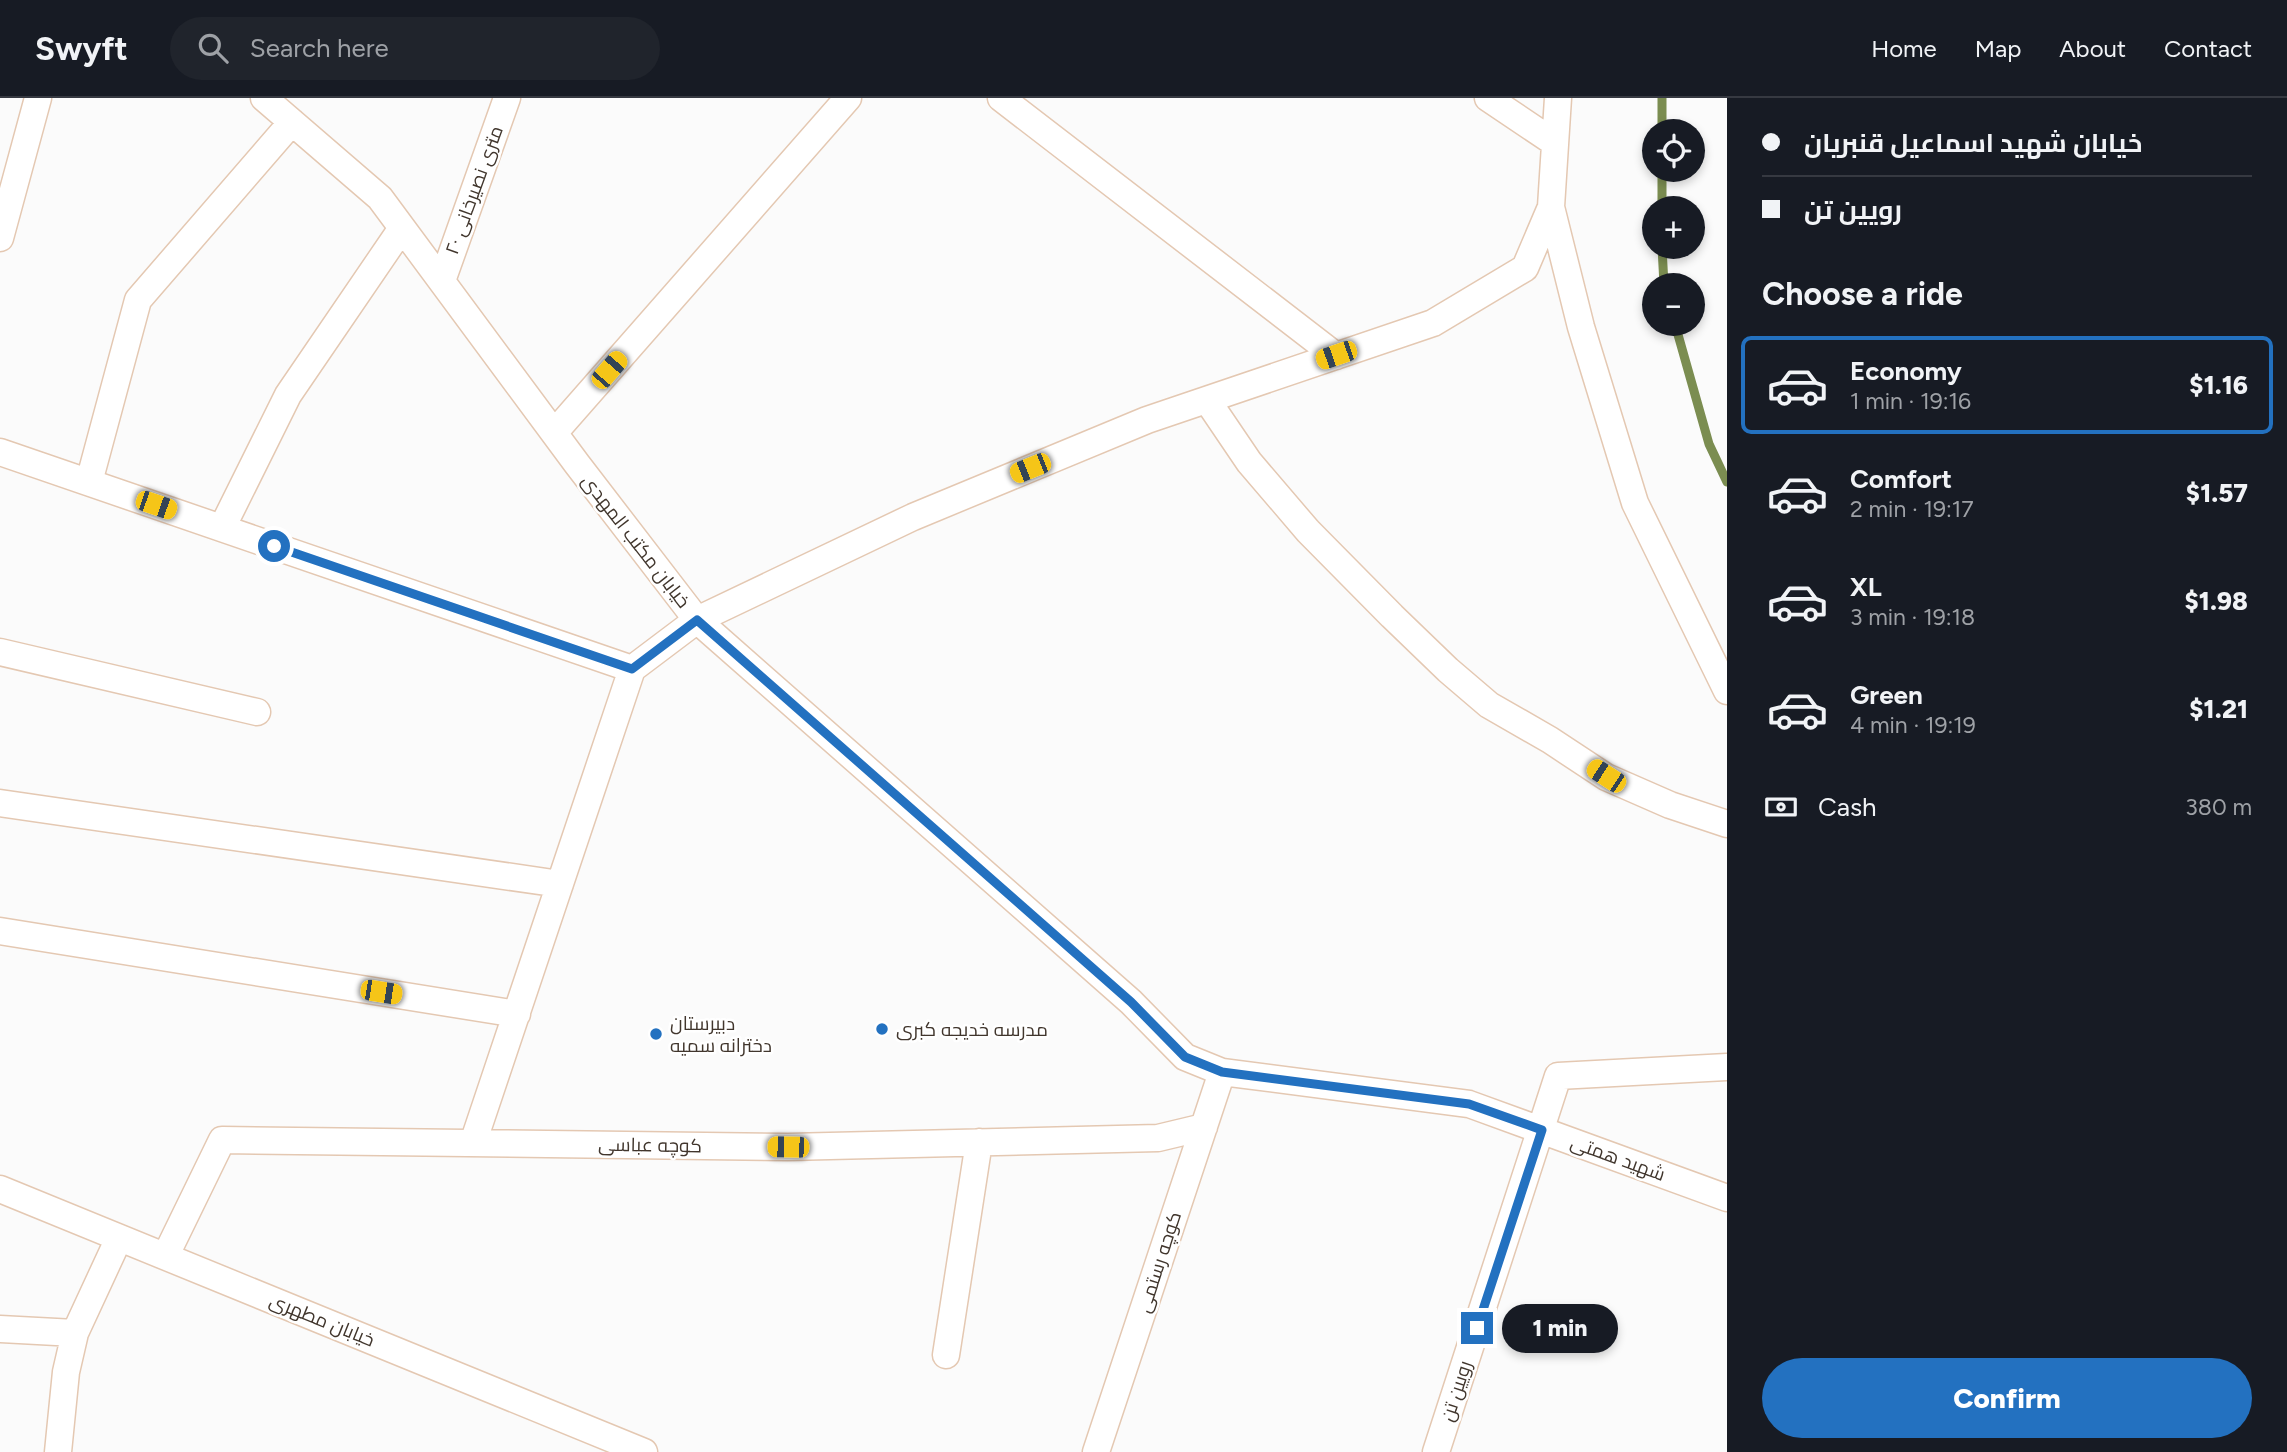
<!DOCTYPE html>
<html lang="en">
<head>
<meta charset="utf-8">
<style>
  :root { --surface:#171b24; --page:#20242c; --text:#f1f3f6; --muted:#9ea1a6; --line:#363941; --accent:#2371c0 }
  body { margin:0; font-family:Figtree,Cairo,sans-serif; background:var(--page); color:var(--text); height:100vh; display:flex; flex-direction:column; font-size:26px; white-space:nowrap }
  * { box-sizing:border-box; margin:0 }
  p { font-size:23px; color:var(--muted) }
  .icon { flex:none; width:38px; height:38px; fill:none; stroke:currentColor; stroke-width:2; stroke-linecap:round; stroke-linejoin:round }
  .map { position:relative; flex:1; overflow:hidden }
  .side { display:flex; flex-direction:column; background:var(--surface); width:560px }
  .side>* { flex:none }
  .banner { display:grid; align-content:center; height:154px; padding:0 35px; background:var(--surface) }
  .tools { position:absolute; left:1642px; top:21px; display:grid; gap:14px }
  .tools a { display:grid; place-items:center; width:63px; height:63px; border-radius:50%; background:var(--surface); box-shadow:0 4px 10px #0003; font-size:35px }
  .end { position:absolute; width:32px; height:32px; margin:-16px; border:9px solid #2371c0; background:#fff; box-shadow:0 0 0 4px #fff }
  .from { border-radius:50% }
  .bubble { position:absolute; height:49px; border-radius:24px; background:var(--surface); box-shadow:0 4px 10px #0003; font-size:23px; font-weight:800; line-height:49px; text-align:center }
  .car { position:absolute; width:21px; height:42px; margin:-21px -10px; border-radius:9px; box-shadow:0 0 5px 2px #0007; background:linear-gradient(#f5c518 24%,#345 0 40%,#f5c518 0 76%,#345 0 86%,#f5c518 0) }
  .banner b { display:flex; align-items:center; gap:24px; height:66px; font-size:26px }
  .banner b+b { border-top:2px solid var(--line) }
  .banner i { width:18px; height:18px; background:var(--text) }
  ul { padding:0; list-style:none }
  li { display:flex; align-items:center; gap:21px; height:98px; margin:0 14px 10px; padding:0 21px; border:4px solid transparent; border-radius:10px }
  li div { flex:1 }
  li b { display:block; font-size:26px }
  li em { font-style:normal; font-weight:800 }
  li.on { border-color:var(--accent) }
  li>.icon { width:63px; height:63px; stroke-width:1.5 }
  h2 { padding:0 35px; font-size:32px; line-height:84px }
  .pay { display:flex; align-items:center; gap:18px; height:77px; padding:0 35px; font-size:26px }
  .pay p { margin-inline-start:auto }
  .action { display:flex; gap:14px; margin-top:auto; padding:14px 35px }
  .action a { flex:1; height:80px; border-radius:42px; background:var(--accent); color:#fff; font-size:28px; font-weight:800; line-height:80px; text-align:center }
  header { display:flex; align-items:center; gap:42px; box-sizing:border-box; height:98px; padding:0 35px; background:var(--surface); border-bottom:2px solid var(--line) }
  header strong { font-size:33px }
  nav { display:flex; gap:38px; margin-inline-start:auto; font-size:24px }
  .search { width:490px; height:63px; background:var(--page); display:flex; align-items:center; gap:18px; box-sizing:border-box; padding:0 24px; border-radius:38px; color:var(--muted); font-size:26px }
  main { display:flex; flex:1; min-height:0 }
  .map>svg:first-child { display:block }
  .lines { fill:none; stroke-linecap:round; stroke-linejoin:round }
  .stream { stroke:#7b8d51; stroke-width:9 }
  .minor-casing { stroke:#e4c8b2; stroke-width:29 }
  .minor { stroke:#fff; stroke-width:26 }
  .route { stroke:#2371c0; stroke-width:9 }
  .poi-dot { fill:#2371c0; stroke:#fff; stroke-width:2.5 }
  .labels { text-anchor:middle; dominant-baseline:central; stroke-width:5; stroke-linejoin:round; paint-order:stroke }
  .street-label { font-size:19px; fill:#41362d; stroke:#fff }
  .poi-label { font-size:19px; fill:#41362d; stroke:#fff; text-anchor:start }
</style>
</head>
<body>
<header>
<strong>Swyft</strong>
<div class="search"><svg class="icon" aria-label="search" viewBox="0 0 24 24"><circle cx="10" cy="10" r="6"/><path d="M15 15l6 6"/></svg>Search here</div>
<nav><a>Home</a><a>Map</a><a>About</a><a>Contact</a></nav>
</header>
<main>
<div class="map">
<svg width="1727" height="1354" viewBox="0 0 1727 1354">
  <rect width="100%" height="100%" fill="#fbfbfb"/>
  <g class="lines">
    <!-- stream -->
    <path class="stream" d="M 1662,33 L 1662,0
      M 1662,72 L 1662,110
      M 1662,149 L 1664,187
      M 1675,226 L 1709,346 L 1727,384"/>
    <!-- minor casing -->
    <g class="minor-casing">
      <path id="minor" d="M 264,0 L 380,100 L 577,366 L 697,522 L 1131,904 L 1185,959 L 1222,974 L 1469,1006 L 1727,1100
        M 1001,0 L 1336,258
        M 1488,0 L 1555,45
        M 1551,109 L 1581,229 L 1635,405 L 1727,593
        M 0,140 L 38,0
        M 442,183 L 507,0
        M 1207,302 L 1249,364 L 1308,433 L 1392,518 L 1448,572 L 1489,607 L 1550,642 L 1606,679 L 1670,707 L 1727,726
        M 554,335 L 848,0
        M 0,354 L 632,571
        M 89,384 L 138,202 L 292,24
        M 222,430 L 288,297 L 402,130
        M 0,554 L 257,614
        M 0,705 L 560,786
        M 0,833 L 517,916
        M 473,1045 L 632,571 L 697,522 L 913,419 L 1147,322 L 1433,225 L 1525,170 L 1551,109 L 1558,0
        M 0,1091 L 644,1354
        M 166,1157 L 222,1042 L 788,1049 L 1158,1040 L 1204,1029
        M 0,1231 L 75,1235
        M 946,1257 L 979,1044
        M 58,1354 L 66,1274 L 75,1235 L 119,1140
        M 1096,1354 L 1222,974
        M 1436,1354 L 1558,978 L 1727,969"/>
    </g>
    <!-- minor -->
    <use href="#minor" class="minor"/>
  </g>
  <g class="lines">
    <!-- route -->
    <path class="route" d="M 274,448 L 632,571 L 697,522 L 1131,904 L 1185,959 L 1222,974 L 1469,1006 L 1542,1032 L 1477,1230"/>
  </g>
  <!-- markers -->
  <g class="poi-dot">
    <circle cx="882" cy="931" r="7"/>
    <circle cx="656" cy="936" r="7"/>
  </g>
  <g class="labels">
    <!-- street labels -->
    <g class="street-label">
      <text transform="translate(474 92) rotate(-70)">۲۰ متری نصیرخانی</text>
      <text transform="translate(636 443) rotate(52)">خیابان مکتب المهدی</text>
      <text transform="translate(650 1047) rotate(1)">کوچه عباسی</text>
      <text transform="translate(1618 1060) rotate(20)">شهید همتی</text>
      <text transform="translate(1159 1164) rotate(-72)">کوچه رستمی</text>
      <text transform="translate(322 1222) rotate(22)">خیابان مطهری</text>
      <text transform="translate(1456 1293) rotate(-72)">رویین تن</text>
    </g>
    <!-- poi labels -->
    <g class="poi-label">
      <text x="670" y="925">دبیرستان<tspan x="670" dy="22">دخترانه سمیه</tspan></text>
      <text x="896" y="931">مدرسه خدیجه کبری</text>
    </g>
  </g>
</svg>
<div class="tools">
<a><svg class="icon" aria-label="locate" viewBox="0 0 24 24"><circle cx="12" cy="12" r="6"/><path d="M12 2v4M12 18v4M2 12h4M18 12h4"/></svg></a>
<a>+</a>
<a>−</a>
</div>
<i class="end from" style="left:274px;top:448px"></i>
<i class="end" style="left:1477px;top:1230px"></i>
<div class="bubble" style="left:1502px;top:1206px;width:116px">1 min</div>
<i class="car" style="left:1336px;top:257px;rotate:251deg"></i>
<i class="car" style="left:609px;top:272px;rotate:41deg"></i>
<i class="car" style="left:1030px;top:370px;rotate:248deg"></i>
<i class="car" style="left:156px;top:407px;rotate:109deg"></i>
<i class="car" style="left:1606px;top:678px;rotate:303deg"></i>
<i class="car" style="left:381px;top:894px;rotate:99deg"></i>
<i class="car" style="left:788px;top:1049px;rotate:271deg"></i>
</div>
<section class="side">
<div class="banner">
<b><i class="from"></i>خیابان شهید اسماعیل قنبریان</b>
<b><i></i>رویین تن</b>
</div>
<h2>Choose a ride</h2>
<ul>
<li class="on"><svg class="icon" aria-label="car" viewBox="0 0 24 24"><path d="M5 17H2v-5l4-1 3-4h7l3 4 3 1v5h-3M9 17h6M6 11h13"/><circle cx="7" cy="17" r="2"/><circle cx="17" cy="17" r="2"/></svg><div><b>Economy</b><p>1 min · 19:16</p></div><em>$1.16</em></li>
<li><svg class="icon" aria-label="car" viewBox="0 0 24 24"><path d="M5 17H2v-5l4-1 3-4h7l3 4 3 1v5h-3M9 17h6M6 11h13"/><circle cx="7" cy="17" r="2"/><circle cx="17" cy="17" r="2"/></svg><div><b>Comfort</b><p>2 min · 19:17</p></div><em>$1.57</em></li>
<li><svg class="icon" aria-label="car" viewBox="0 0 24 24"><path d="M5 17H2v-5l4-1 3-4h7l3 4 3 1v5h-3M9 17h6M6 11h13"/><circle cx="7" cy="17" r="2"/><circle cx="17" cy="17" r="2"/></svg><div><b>XL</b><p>3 min · 19:18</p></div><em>$1.98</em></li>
<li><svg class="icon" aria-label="car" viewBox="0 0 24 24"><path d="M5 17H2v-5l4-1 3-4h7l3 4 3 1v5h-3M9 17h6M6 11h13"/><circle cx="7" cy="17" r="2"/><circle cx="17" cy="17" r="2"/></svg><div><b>Green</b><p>4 min · 19:19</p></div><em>$1.21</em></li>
</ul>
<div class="pay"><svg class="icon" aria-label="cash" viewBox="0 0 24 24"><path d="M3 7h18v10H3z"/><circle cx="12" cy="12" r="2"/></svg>Cash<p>380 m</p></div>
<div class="action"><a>Confirm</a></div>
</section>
</main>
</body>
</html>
